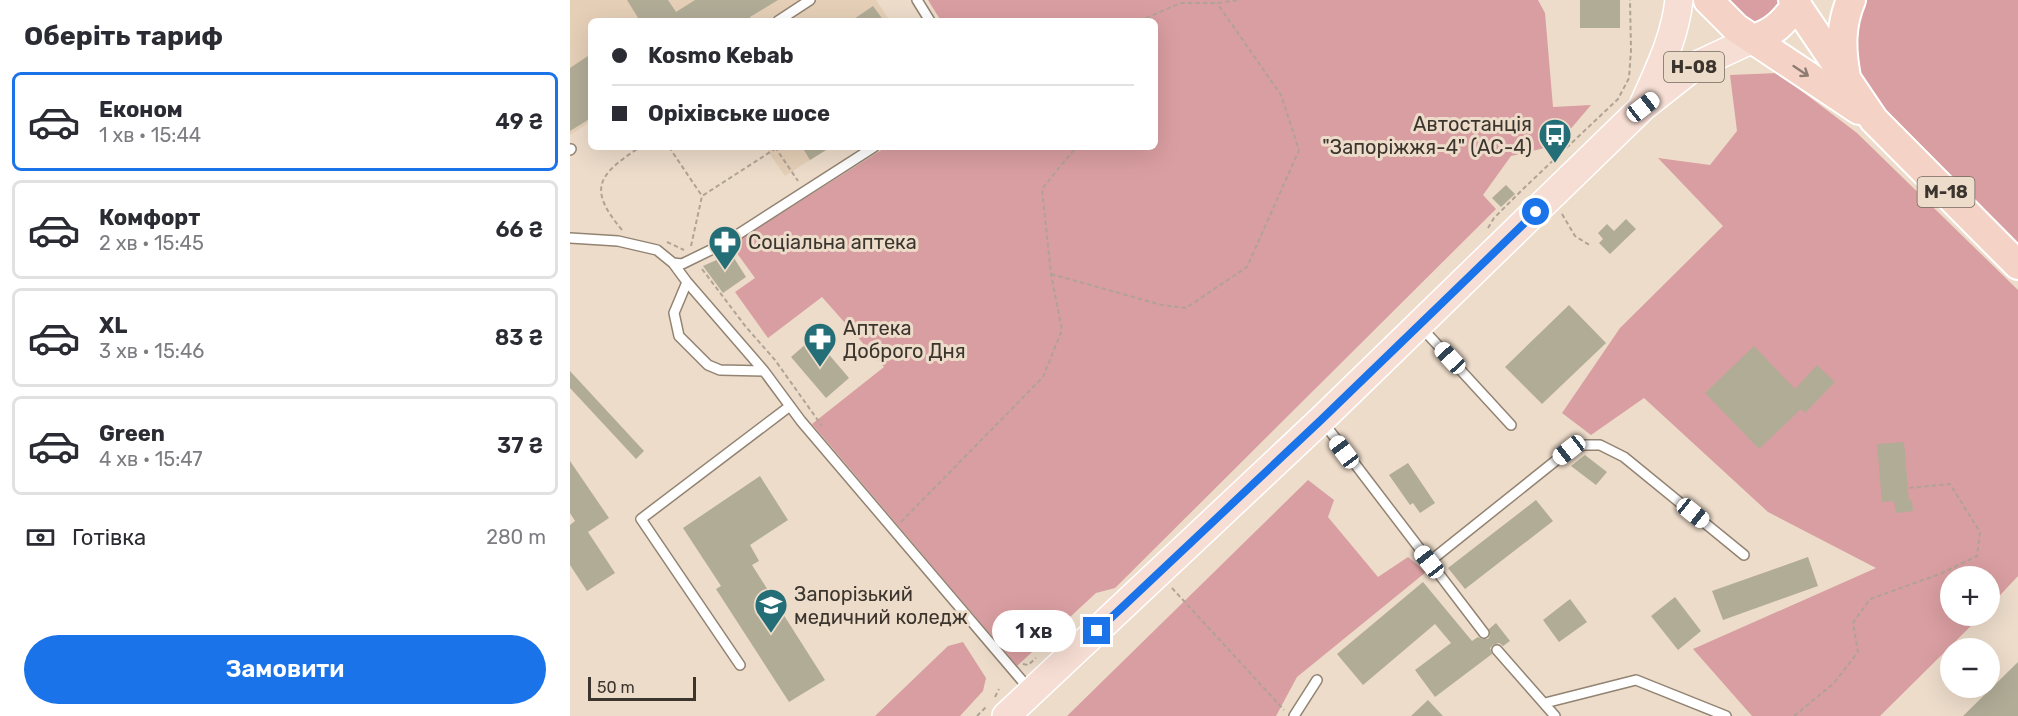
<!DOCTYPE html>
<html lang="uk">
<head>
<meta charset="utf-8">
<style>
  :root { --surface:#fff; --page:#f2f2f3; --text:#2b2b33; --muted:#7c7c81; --line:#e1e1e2; --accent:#1a73e8 }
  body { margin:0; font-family:Rubik,sans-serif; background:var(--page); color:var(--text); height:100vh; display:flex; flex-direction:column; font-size:22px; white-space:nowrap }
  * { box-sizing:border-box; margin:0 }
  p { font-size:20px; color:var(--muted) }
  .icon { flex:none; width:33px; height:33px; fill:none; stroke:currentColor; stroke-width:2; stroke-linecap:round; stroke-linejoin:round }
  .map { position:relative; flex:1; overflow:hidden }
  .drawer { display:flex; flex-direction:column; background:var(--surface); width:570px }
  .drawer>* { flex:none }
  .banner { position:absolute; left:18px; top:18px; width:570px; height:132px; border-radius:9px; box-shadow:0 6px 24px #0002; display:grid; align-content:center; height:132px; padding:0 24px; background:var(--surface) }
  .tools { position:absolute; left:1370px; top:566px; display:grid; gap:12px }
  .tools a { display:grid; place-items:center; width:60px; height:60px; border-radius:50%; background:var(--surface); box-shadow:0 6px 24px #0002; font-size:30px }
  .scale { position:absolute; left:18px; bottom:15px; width:108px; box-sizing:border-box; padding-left:6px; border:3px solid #3b352e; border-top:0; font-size:16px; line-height:21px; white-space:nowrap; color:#3b352e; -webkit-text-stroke:4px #eddcca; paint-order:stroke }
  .end { position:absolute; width:27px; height:27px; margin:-14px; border:8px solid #1a73e8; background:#fff; box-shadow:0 0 0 3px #fff }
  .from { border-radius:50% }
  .bubble { position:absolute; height:42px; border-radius:21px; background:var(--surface); box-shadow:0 6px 24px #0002; font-size:20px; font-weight:600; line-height:42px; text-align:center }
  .car { position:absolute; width:18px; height:36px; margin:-18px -9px; border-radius:8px; box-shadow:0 0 4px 2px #0007; background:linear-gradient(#fff 24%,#345 0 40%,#fff 0 76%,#345 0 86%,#fff 0) }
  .banner b { display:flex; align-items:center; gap:21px; height:57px; font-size:22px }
  .banner b+b { border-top:2px solid var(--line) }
  .banner i { width:15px; height:15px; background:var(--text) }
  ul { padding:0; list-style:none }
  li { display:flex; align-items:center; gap:18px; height:99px; margin:0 12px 9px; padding:0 12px; border:3px solid var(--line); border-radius:9px }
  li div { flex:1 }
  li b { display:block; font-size:22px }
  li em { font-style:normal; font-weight:600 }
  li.current { border-color:var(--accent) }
  li>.icon { width:54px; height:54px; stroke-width:1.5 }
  h2 { padding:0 24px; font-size:27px; line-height:72px }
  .pay { display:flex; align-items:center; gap:15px; height:66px; padding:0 24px; font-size:22px }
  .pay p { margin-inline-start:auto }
  .primary-button { display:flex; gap:12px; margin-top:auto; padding:12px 24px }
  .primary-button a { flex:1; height:69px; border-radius:36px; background:var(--accent); color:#fff; font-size:24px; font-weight:600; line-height:69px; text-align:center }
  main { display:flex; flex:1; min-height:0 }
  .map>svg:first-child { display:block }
  .built { fill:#e5cfb7 }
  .green { fill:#d99ea1 }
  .building { fill:#b1ac96 }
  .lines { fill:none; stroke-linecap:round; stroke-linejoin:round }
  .service-casing { stroke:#928372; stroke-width:12 }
  .primary-casing { stroke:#fff; stroke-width:30 }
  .trunk-casing { stroke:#fff; stroke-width:32 }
  .path { stroke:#b0a395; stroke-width:2; stroke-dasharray:4.5 3; stroke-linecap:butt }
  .service { stroke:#fff; stroke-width:9 }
  .primary { stroke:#f7ded4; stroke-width:27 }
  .trunk { stroke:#f4d3c6; stroke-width:28 }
  .oneway { stroke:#8e7c72 }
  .route { stroke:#1a73e8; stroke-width:8 }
  .labels { text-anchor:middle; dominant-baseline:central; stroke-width:6; stroke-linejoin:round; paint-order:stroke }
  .shield { fill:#eddcca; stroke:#70675d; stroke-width:1.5 }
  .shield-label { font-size:18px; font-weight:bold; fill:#3b352e }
  .poi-label { font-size:20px; fill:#3b352e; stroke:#eddcca; text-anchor:start }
</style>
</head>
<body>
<main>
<section class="drawer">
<h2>Оберіть тариф</h2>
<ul>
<li class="current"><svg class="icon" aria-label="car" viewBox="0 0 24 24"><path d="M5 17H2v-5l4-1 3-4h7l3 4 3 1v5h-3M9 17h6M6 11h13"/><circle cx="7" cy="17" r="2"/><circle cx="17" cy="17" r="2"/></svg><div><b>Економ</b><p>1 хв · 15:44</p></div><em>49 ₴</em></li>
<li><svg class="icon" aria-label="car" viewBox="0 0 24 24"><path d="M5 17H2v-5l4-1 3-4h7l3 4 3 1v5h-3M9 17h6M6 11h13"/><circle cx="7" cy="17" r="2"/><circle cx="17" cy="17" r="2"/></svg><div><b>Комфорт</b><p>2 хв · 15:45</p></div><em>66 ₴</em></li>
<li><svg class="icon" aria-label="car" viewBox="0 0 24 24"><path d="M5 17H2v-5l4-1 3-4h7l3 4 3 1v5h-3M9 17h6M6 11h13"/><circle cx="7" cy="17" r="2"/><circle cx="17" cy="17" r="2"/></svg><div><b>XL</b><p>3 хв · 15:46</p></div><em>83 ₴</em></li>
<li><svg class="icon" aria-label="car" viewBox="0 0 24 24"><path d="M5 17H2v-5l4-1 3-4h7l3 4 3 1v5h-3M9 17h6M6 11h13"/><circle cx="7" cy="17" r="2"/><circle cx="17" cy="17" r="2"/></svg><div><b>Green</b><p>4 хв · 15:47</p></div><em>37 ₴</em></li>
</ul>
<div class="pay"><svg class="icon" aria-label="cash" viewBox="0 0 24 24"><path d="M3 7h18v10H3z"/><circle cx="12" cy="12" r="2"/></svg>Готівка<p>280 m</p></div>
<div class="primary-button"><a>Замовити</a></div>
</section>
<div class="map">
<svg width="1448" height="716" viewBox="0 0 1448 716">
  <rect width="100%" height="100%" fill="#eddcca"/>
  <!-- built -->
  <path class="built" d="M 0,0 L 306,0 L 320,21 L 21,21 L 21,121 L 0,135 Z
    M 195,147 L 260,147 L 215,176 Z"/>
  <!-- green -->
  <path class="green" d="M 358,0 L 968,0 L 975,13 L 983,107 L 1021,105 L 987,145 L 941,156 L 913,195 L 926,209 L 545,588 L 526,593 L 447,666 L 242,424 L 314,367 L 252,297 L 198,338 L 165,292 L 185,278 L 161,245 L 316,147 L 585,147 L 585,21 L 371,21 Z
    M 1156,0 L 1210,0 L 1208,10 L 1190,23 L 1175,20 Z
    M 1286,0 L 1448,0 L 1448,249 L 1290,83 L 1280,12 Z
    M 1208,73 L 1287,133 L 1448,290 L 1448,576 L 1419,607 L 1419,576 L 1380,576 L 1380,615 L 1412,615 L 1310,716 L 1182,716 L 1123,649 L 1306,568 L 1198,512 L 1074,398 L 1021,435 L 992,413 L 1050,328 L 1153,226 L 1088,158 L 1140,165 L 1167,131 L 1160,75 Z
    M 738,480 L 764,500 L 758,517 L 808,577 L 838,557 L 856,572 L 727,677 L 706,716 L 497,716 Z
    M 393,642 L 416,678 L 413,691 L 390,716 L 305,716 L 378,646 Z"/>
  <!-- building -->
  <path class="building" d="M 57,0 L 98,0 L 106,12 L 125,0 L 208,0 L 180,17 L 182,21 L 70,21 Z
    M 1010,0 L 1050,0 L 1050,28 L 1010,28 Z
    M 303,6 L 314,21 L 281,21 Z
    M 21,54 L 21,118 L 0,131 L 0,68 Z
    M 232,147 L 261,147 L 240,160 Z
    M 936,185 L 945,194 L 931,207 L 922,198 Z
    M 1056,219 L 1066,229 L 1040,254 L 1029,243 L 1033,239 L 1028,233 L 1037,224 L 1044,231 Z
    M 151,258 L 158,261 L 164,258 L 176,277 L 153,293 L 133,266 Z
    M 999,305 L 1036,343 L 972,404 L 935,367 Z
    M 244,337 L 279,378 L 256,398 L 221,357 Z
    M 1184,346 L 1225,389 L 1247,365 L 1265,382 L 1235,413 L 1231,409 L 1189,449 L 1135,393 Z
    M 0,371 L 74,451 L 66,459 L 0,388 Z
    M 1334,442 L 1339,501 L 1342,500 L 1343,511 L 1326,513 L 1324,501 L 1312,502 L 1307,444 Z
    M 1015,455 L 1037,472 L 1026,485 L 1001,466 Z
    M 0,461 L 39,518 L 18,532 L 45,573 L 17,591 L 0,565 L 0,525 L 5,521 L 0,513 Z
    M 838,463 L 865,503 L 850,513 L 843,503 L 840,505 L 819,475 Z
    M 190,476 L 218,520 L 180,545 L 189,561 L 182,565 L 255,680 L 219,702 L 146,589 L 151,586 L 113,528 Z
    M 966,500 L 983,521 L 895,589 L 878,568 Z
    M 1238,557 L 1248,586 L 1153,620 L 1142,591 Z
    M 853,582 L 902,641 L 908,637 L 912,639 L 918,639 L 920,635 L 919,629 L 926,623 L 940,641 L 933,646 L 929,643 L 923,645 L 920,648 L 922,654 L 865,697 L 845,670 L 881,643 L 865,624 L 793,685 L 767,654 Z
    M 1105,597 L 1131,631 L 1108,650 L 1081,616 Z
    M 1000,599 L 1017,622 L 989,642 L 973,620 Z
    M 1448,662 L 1448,716 L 1393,716 Z
    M 858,700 L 873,716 L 841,716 Z"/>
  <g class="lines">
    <!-- service casing -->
    <g class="service-casing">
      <path id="service" d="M 347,0 L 360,21
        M 208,21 L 240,0
        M 0,150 L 1,149
        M 0,238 L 48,241 L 87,250 L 103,263 L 117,282 L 194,371 L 231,421 L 460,690
        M 103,263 L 112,264 L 153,244 L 304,147
        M 117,282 L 104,313 L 109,336 L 138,365 L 150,370 L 194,371
        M 851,327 L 941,425
        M 753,422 L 914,633
        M 859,562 L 999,450 L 1014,445 L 1030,445 L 1054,457 L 1174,555
        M 927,650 L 985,716
        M 170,665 L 71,519 L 220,406
        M 975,703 L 1066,680 L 1156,716
        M 724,716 L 747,680"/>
    </g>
    <!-- primary casing -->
    <g class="primary-casing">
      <path id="primary" d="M 1074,103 C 1089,69 1105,37 1109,0
        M 436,716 L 751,420 L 1073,107 L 1125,66 L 1183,39"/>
    </g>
    <!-- trunk casing -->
    <g class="trunk-casing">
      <path id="trunk" d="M 1138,0 L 1166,28 L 1289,110
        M 1223,0 L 1304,120 L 1448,265
        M 1183,39 C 1204,33 1214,22 1227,4
        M 1276,77 C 1271,50 1270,26 1281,0"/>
    </g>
    <!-- path -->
    <path class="path" d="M 569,21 L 611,3 L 647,3 L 669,0
      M 99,147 L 132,196
      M 205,147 L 228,181
      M 992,214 L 1005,236 L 1021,246
      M 918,228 L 924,218 L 953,189 L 1048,99 L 1059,78 L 1061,50 L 1060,0
      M 52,230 C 17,188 28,175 70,147
      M 97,242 L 114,250
      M 121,246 L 132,196 L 208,147
      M 132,269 L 176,327 L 205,360 L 252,426
      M 481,274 L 592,305 L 616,308 L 677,267 L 729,150 L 711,95 L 647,3
      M 331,522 L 473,377 L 492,330 L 481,274 L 472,189 L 506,147
      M 602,588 L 714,710
      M 453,664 L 458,665 L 466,658
      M 425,697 L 429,689
      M 407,716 L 417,706
      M 1224,716 L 1264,683 L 1288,652 L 1283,623 L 1300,599 L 1370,574 L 1407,556 L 1410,532 L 1380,484 L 1338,488"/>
    <!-- service -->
    <use href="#service" class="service"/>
    <!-- primary -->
    <use href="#primary" class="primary"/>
    <!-- trunk -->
    <use href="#trunk" class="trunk"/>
  </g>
  <!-- one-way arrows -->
  <defs><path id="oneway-shaft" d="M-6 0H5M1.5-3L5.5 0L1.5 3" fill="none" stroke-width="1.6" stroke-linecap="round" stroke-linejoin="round" transform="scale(1.5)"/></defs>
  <use class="oneway" href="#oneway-shaft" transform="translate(1231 71) rotate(34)"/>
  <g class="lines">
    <!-- route -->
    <path class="route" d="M 527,631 L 751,420 L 966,212"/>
  </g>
  <!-- icons -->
  <defs>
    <g id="bus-pin" transform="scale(1.725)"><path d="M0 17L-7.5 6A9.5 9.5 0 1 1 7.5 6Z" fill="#246e77" stroke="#eddcca"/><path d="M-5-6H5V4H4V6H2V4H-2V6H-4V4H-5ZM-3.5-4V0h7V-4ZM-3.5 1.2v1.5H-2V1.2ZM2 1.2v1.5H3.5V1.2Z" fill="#fff"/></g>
    <g id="pharmacy-pin" transform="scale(1.725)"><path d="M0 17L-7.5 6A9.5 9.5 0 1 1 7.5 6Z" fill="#246e77" stroke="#eddcca"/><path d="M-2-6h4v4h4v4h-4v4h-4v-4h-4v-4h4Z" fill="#fff"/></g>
    <g id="university-pin" transform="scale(1.725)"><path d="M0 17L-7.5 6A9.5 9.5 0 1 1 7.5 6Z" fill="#246e77" stroke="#eddcca"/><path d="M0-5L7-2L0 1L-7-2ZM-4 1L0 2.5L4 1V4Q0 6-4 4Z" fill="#fff"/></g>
  </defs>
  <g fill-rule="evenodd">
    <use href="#bus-pin" x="985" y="135"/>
    <use href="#pharmacy-pin" x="155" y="242"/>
    <use href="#pharmacy-pin" x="250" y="339"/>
    <use href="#university-pin" x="201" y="605"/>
  </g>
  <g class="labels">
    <!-- shield labels -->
    <g class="shield">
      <rect x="1094" y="52" width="60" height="30" rx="4.5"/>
      <rect x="1347.5" y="177" width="57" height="30" rx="4.5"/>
    </g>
    <g class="shield-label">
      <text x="1124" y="67">Н-08</text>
      <text x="1376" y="192">М-18</text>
    </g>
    <!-- poi labels -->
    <g class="poi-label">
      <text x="962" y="124" text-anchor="end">Автостанція<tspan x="962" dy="23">"Запоріжжя-4" (АС-4)</tspan></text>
      <text x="178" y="242">Соціальна аптека</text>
      <text x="273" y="328">Аптека<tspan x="273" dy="23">Доброго Дня</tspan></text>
      <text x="224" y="594">Запорізький<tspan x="224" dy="23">медичний коледж</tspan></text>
    </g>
  </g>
</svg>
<div class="tools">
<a>+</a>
<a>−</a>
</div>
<div class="scale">50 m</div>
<i class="end from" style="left:966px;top:212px"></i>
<i class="end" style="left:527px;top:631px"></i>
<div class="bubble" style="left:422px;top:610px;width:84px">1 хв</div>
<i class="car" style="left:1073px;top:107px;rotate:52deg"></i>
<i class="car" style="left:880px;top:358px;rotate:317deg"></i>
<i class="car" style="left:999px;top:450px;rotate:232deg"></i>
<i class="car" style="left:774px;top:452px;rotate:323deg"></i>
<i class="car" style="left:1123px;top:513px;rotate:129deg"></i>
<i class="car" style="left:859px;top:562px;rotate:322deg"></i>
<div class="banner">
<b><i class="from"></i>Kosmo Kebab</b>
<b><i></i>Оріхівське шосе</b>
</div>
</div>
</main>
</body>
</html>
